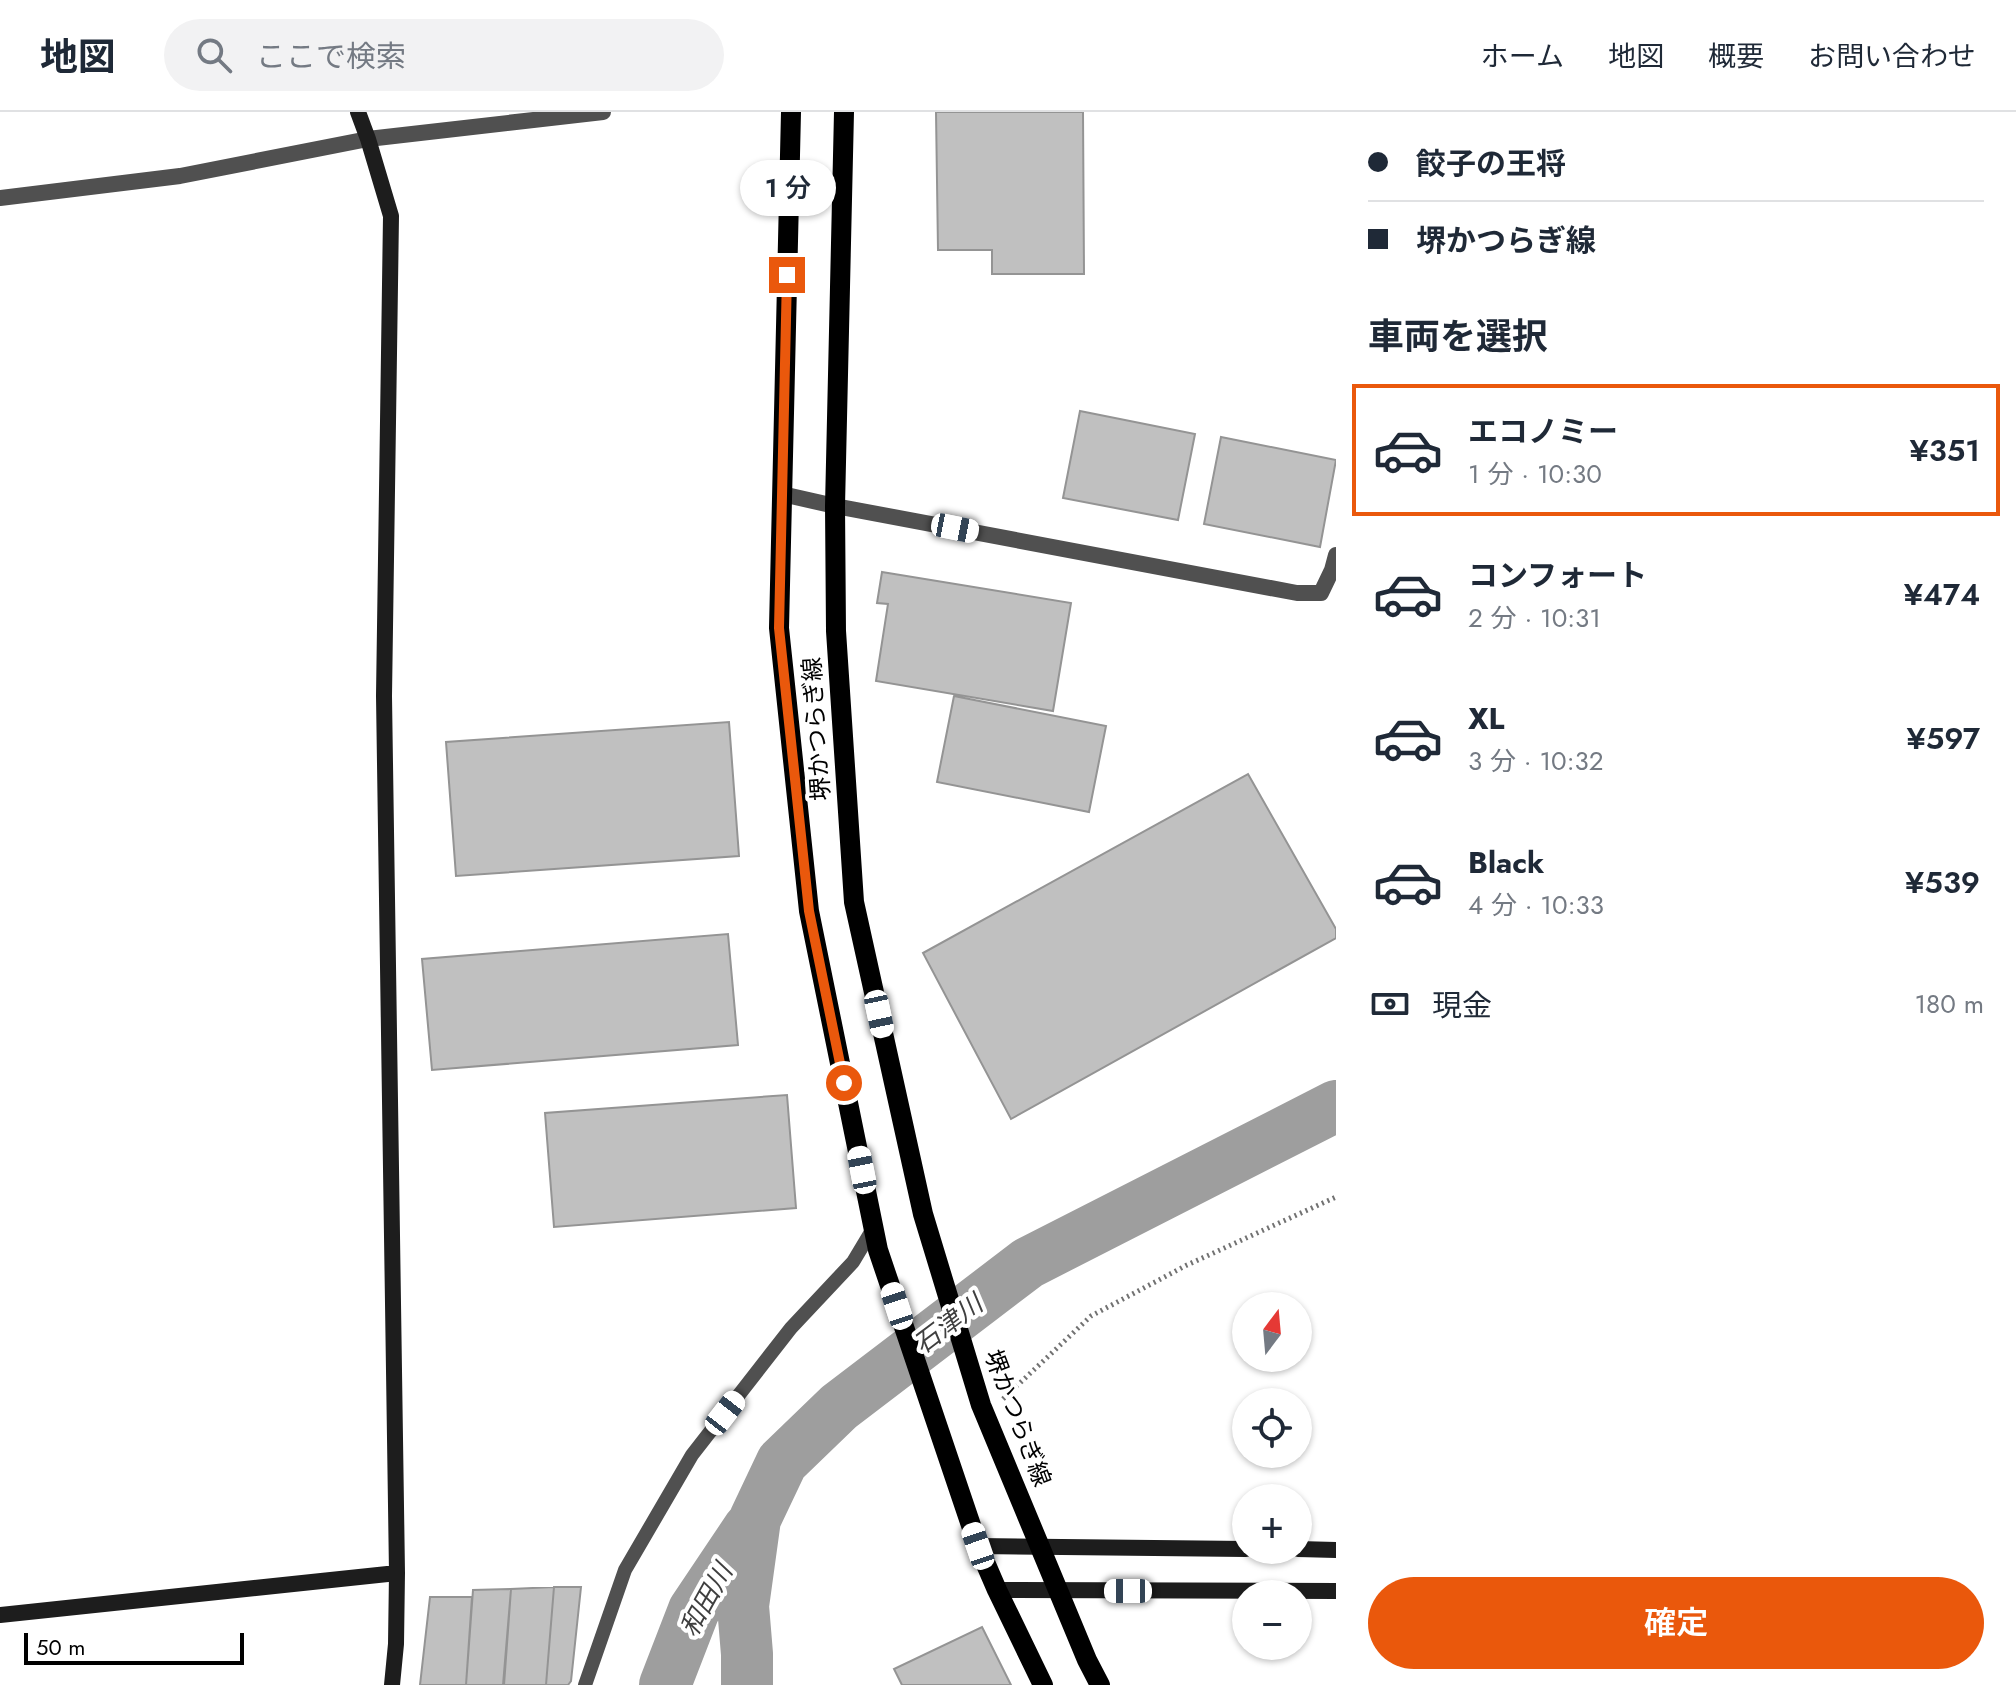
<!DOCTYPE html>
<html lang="ja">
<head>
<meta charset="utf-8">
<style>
  :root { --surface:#fff; --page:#f2f2f3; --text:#1f2937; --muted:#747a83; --line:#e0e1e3; --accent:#ea580c }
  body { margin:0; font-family:Jost,"Noto Sans JP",sans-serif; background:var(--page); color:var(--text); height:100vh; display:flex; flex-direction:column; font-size:30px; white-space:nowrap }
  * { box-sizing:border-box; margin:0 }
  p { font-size:26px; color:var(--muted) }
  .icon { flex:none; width:44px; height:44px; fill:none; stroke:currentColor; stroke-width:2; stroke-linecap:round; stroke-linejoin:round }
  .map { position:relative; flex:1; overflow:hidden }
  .details { display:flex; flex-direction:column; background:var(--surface); width:680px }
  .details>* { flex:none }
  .hud { display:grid; align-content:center; height:176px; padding:0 32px; background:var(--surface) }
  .needle { width:52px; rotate:16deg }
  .fabs { position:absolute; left:1232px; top:1180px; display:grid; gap:16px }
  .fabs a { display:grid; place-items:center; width:80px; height:80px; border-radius:50%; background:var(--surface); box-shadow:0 2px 6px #0004; font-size:40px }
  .scale { position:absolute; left:24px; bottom:20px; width:220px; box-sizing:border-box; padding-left:8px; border:4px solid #000; border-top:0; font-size:22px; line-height:28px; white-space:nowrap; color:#000; -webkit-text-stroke:6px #fff; paint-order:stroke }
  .end { position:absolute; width:36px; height:36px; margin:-18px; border:10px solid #ea580c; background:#fff; box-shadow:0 0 0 4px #fff }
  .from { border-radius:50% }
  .bubble { position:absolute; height:56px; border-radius:28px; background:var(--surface); box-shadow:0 2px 6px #0004; font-size:26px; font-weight:600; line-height:56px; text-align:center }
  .car { position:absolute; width:24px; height:48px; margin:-24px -12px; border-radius:10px; box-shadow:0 0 6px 2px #0007; background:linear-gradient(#fff 24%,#345 0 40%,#fff 0 76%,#345 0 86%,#fff 0) }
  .hud b { display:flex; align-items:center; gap:28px; height:76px; font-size:30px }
  .hud b+b { border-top:2px solid var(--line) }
  .hud i { width:20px; height:20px; background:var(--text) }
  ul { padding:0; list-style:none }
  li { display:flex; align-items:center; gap:24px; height:132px; margin:0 16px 12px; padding:0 16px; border:4px solid transparent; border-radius:0px }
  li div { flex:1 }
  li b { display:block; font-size:30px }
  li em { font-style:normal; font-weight:600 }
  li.on { border-color:var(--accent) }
  li>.icon { width:72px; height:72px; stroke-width:1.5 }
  h2 { padding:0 32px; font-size:36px; line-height:96px }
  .pay { display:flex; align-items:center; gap:20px; height:88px; padding:0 32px; font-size:30px }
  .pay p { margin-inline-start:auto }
  .cta { display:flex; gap:16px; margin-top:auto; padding:16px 32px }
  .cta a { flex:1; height:92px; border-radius:48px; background:var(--accent); color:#fff; font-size:32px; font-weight:600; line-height:92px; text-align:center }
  header { display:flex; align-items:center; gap:48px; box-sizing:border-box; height:112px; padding:0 40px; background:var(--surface); border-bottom:2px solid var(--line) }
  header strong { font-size:38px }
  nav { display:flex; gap:44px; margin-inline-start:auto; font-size:28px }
  .search { width:560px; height:72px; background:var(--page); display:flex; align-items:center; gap:20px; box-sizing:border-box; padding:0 28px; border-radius:44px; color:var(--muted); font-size:30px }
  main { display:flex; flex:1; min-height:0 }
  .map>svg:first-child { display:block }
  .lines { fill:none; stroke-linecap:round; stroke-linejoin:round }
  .river { stroke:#9e9e9e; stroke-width:52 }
  .building { fill:#c0c0c0; stroke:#949494; stroke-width:2 }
  .path { stroke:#727272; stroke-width:5; stroke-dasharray:2 4; stroke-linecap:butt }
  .lane { stroke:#505050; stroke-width:14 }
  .street { stroke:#505050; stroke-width:16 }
  .secondary { stroke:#1d1d1d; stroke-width:16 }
  .primary { stroke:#000; stroke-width:20 }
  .route { stroke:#ea580c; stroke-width:10 }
  .labels { text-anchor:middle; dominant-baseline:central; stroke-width:8; stroke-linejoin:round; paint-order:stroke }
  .street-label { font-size:24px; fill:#000; stroke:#fff }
  .water-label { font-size:26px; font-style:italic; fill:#3f3f3f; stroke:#fff }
</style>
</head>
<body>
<header>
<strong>地図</strong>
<div class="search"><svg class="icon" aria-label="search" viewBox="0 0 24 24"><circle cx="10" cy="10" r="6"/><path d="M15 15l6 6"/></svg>ここで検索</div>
<nav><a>ホーム</a><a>地図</a><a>概要</a><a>お問い合わせ</a></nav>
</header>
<main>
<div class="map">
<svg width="1336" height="1573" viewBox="0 0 1336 1573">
  <rect width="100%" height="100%" fill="#fff"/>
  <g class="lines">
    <!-- river -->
    <path class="river" d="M 665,1573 L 694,1498 L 749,1416
      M 747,1573 L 747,1542 L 743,1494 L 755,1407 L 782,1350 L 839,1295 L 1028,1151 L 1336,994"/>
  </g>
  <!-- building -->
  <path class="building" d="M 936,0 L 1083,0 L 1084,162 L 992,162 L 992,138 L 938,138 Z
    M 1080,299 L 1195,322 L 1178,408 L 1063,386 Z
    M 1221,325 L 1336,348 L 1320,435 L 1204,412 Z
    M 882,460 L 1071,491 L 1053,599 L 876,569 L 888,492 L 877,491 Z
    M 954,584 L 1106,614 L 1089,700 L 937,670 Z
    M 729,610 L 739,744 L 456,764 L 446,630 Z
    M 1248,662 L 1336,817 L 1336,826 L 1011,1007 L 923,841 Z
    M 728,822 L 738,933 L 432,958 L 422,847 Z
    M 787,983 L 796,1096 L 554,1115 L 545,1001 Z
    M 554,1475 L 546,1573 L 504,1573 L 511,1477 Z
    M 554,1475 L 581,1475 L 571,1569 L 568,1573 L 546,1573 Z
    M 511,1477 L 503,1573 L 466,1573 L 473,1478 Z
    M 430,1485 L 472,1485 L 466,1573 L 420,1573 Z
    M 982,1515 L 1011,1573 L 902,1573 L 894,1557 Z"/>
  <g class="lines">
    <!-- path -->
    <path class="path" d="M 1003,1287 L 1091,1204 L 1187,1153 L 1336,1085"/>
    <!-- lane -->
    <path class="lane" d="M 585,1573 L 625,1458 L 692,1343 L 791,1216 L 853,1150 L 874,1115"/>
    <!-- street -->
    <path class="street" d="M 0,86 L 180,64 L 368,27 L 603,0
      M 782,382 L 835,394 L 1297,481 L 1321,481 L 1332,458 L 1336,443"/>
    <!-- secondary -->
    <path class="secondary" d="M 358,0 L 368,27 L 391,104 L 384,584 L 397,1461 L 396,1532 L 392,1573
      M 978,1434 L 1246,1437
      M 1298,1437 L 1336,1438
      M 997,1478 L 1336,1479
      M 0,1503 L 397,1461"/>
    <!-- primary -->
    <path class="primary" d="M 791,0 L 779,516 L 809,799 L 878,1138 L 978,1434 L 997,1478 L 1043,1573
      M 844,0 L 835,394 L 836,519 L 854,790 L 923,1102 L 981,1293 L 1087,1548 L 1100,1573"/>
  </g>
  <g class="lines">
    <!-- route -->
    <path class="route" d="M 787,163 L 779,516 L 809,799 L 844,971"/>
  </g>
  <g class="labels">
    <!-- street labels -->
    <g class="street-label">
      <text transform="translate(816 617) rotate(-94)">堺かつらぎ線</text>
      <text transform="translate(1018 1306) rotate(69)">堺かつらぎ線</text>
    </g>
    <!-- water labels -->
    <g class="water-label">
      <text transform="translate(948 1212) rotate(-37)">石津川</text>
      <text transform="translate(706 1488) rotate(-61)">和田川</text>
    </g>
  </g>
</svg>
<div class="fabs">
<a><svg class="needle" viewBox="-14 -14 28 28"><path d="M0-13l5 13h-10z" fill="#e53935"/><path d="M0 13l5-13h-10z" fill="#747a83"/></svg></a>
<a><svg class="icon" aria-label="locate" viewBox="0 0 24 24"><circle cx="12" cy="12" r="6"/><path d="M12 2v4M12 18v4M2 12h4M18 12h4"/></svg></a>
<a>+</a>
<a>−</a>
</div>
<div class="scale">50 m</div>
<i class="end from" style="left:844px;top:971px"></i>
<i class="end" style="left:787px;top:163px"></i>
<div class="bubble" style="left:740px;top:48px;width:96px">1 分</div>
<i class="car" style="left:955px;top:416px;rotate:101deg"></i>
<i class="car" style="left:879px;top:902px;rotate:168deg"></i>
<i class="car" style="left:862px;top:1058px;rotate:349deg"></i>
<i class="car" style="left:897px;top:1194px;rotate:342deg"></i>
<i class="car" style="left:725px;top:1301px;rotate:38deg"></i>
<i class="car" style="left:978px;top:1434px;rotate:341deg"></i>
<i class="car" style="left:1128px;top:1479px;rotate:270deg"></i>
</div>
<section class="details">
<div class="hud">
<b><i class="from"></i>餃子の王将</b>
<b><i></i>堺かつらぎ線</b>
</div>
<h2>車両を選択</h2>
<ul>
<li class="on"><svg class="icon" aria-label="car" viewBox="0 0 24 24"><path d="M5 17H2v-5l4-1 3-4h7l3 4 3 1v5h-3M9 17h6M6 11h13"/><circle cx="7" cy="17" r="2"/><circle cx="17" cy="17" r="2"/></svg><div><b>エコノミー</b><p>1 分 · 10:30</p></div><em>¥351</em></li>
<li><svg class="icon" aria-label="car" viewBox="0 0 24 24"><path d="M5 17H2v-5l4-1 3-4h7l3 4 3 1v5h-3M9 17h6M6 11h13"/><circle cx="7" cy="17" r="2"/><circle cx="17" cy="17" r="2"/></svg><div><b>コンフォート</b><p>2 分 · 10:31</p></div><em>¥474</em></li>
<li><svg class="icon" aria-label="car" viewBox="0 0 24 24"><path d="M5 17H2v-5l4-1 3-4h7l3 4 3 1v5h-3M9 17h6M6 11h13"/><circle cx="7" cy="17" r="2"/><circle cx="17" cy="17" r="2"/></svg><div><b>XL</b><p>3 分 · 10:32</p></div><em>¥597</em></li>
<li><svg class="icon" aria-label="car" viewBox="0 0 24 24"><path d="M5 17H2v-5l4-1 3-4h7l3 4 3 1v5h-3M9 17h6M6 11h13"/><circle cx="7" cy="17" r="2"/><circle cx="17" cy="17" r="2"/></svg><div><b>Black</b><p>4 分 · 10:33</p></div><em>¥539</em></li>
</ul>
<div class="pay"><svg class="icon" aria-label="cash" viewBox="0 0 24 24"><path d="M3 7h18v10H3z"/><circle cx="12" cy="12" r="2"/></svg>現金<p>180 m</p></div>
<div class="cta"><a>確定</a></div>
</section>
</main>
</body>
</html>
